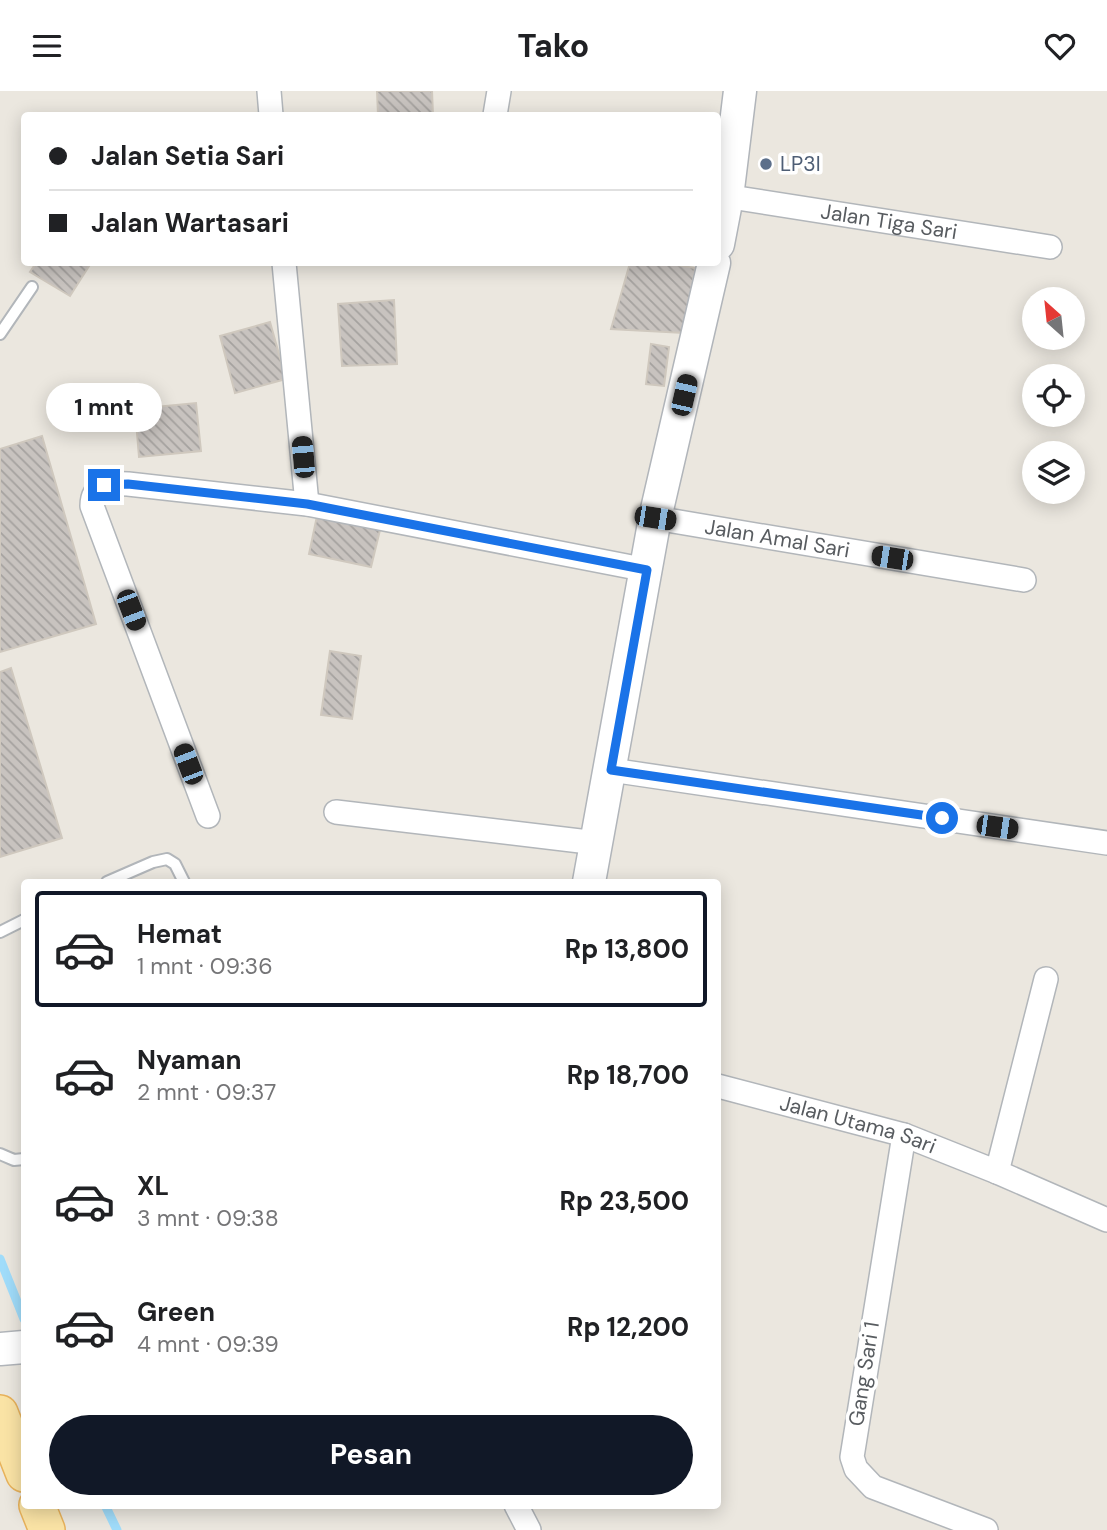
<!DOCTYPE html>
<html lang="id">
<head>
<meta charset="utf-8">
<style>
  :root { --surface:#fff; --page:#f6f6f6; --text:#202124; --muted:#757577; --line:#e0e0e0; --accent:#111827 }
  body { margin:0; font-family:"DM Sans",sans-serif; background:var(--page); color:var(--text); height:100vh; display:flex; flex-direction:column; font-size:26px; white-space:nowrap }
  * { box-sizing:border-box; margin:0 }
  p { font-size:23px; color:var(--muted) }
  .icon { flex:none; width:38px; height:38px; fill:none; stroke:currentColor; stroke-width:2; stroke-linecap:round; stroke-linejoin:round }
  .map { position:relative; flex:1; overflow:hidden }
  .sheet { position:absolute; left:21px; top:788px; width:700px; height:630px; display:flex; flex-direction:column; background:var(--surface); border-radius:7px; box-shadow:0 4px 18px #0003 }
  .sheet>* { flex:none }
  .guide { position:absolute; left:21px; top:21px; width:700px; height:154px; border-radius:7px; box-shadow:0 4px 18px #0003; display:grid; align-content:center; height:154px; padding:0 28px; background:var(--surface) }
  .needle { width:46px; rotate:333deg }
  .buttons { position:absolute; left:1022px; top:196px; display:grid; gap:14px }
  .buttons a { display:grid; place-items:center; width:63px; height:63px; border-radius:50%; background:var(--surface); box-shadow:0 4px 18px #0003; font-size:35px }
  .end { position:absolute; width:32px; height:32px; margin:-16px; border:9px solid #1a73e8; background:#fff; box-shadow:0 0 0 4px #fff }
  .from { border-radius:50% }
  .bubble { position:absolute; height:49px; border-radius:24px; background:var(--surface); box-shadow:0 4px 18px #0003; font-size:23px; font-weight:700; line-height:49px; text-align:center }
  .car { position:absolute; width:21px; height:42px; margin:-21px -10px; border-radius:9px; box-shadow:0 0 5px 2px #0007; background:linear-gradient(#222 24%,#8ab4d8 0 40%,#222 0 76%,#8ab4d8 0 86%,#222 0) }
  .guide b { display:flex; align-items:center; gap:24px; height:66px; font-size:26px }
  .guide b+b { border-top:2px solid var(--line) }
  .guide i { width:18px; height:18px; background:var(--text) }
  ul { padding:12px 0 0; list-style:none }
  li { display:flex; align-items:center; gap:21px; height:116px; margin:0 14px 10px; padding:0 14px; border:4px solid transparent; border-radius:7px }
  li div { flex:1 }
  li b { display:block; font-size:26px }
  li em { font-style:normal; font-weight:700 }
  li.on { border-color:var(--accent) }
  li>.icon { width:63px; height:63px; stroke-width:1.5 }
  .action { display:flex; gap:14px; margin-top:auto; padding:14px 28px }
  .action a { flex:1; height:80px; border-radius:42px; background:var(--accent); color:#fff; font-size:28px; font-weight:700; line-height:80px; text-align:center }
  header { display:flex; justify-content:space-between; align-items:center; height:91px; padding:0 28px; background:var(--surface); font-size:32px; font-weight:700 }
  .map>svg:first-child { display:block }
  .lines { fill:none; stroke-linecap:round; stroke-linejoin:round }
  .stream { stroke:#a0dcfa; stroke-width:9 }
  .building { fill:url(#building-back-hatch); stroke:#cfc8be; stroke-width:2 }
  .lane-casing { stroke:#b2b6ba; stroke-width:14 }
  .street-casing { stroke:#b2b6ba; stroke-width:26 }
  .secondary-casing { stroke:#b1b5ba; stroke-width:35 }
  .primary-casing { stroke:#e8b25b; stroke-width:38 }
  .lane { stroke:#fff; stroke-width:10 }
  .street { stroke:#fff; stroke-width:23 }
  .secondary { stroke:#fff; stroke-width:32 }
  .primary { stroke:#fae3a5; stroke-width:35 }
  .route { stroke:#1a73e8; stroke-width:9 }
  .service-dot { fill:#5c6f8a; stroke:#fff; stroke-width:2.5 }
  .labels { text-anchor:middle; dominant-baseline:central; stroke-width:7; stroke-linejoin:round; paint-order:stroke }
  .service-label { font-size:21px; fill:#4e5e75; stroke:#fff; text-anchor:start }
  .street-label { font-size:21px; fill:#585c60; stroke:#fff }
</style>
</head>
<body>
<header><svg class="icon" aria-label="menu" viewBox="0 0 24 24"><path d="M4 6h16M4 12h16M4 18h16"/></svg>Tako<svg class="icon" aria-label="heart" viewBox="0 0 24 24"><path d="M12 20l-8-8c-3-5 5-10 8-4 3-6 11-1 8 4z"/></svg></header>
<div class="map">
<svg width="1107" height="1439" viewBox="0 0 1107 1439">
  <defs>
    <pattern id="building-back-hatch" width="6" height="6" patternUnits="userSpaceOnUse" patternTransform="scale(1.75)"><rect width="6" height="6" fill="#c8c3bf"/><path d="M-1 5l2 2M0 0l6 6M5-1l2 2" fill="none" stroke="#a5a29f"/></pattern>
  </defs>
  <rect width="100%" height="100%" fill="#ebe7df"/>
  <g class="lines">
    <!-- stream -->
    <path class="stream" d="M 0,1168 L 24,1228
      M 105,1414 L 117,1439"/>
  </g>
  <!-- building -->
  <path class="building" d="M 377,0 L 432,0 L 433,24 L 378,24 Z
    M 36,172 L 91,172 L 70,205 L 30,181 Z
    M 630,172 L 665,172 L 695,177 L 684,242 L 611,238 Z
    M 394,209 L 397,273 L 342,275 L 338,213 Z
    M 270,231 L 286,288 L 235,302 L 220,245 Z
    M 651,253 L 669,256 L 664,295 L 646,293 Z
    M 196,312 L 201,360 L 139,366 L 135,318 Z
    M 42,345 L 96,533 L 0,561 L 0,358 Z
    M 317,425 L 380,439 L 371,476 L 309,463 Z
    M 330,560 L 361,565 L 352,628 L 321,624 Z
    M 11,577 L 62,747 L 0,766 L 0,581 Z"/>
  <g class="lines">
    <!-- lane casing -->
    <g class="lane-casing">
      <path id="lane" d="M 0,243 L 32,196
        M 107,791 L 153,771 L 167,768 L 175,773 L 184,791
        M 0,841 L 24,829
        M 0,1063 L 14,1069 L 24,1068"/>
    </g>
    <!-- street casing -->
    <g class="street-casing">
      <g id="street">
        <path d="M 269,0 L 271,24"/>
        <path d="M 495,24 L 499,0"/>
        <path id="s1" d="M 718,104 L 1050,156"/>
        <path d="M 284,172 L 307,413"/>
        <path id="s2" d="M 655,427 L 1024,489"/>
        <path d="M 611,679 L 1107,752"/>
        <path d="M 336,721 L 597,752"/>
        <path d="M 208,725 L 92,415 C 92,394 110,392 128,393 L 307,413 L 647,479"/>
        <path id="s3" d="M 718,995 L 904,1044 L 997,1081 L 1107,1129"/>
        <path d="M 904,1044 L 852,1366 L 856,1378 L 873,1396 L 986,1439"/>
        <path d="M 997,1081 L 1046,888"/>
        <path d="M 516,1414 L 529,1439"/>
      </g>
    </g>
    <!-- secondary casing -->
    <g class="secondary-casing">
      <path id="secondary" d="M 718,153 L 727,106 L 740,0
        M 589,791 L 655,427 L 714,172
        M 0,1258 L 24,1256"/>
    </g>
    <!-- primary casing -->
    <g class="primary-casing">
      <path id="primary" d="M 0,1322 L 24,1383
        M 37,1414 L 47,1439"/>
    </g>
    <!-- lane -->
    <use href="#lane" class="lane"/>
    <!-- street -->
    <use href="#street" class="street"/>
    <!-- secondary -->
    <use href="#secondary" class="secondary"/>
    <!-- primary -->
    <use href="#primary" class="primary"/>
  </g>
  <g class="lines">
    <!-- route -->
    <path class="route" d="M 104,394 L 128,393 L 307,413 L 647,479 L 611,679 L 942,727"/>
  </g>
  <!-- markers -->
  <circle class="service-dot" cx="766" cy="73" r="7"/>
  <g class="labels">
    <!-- service labels -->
    <g class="service-label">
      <text x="780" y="73">LP3I</text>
    </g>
    <!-- street labels -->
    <g class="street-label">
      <text stroke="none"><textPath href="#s1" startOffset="173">Jalan Tiga Sari</textPath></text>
      <text stroke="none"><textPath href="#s2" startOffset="124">Jalan Amal Sari</textPath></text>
      <text stroke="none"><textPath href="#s3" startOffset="145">Jalan Utama Sari</textPath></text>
      <text transform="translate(864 1283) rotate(-81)">Gang Sari 1</text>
    </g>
  </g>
</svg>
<div class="buttons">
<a><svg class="needle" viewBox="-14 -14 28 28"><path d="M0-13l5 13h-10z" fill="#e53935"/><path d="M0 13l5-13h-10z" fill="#757577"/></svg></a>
<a><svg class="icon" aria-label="locate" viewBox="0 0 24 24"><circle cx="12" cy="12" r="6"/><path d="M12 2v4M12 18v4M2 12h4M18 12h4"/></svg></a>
<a><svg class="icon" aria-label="layers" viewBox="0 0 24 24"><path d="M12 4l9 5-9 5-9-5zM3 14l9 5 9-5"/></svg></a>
</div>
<i class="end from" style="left:942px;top:727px"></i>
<i class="end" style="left:104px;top:394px"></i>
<div class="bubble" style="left:46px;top:292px;width:116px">1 mnt</div>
<i class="car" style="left:684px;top:304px;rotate:13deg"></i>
<i class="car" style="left:303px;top:366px;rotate:355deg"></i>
<i class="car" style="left:655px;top:427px;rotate:99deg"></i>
<i class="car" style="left:892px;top:467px;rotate:279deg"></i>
<i class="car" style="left:131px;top:519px;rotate:159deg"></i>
<i class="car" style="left:188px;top:673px;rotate:339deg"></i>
<i class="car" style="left:997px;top:736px;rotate:98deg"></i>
<div class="guide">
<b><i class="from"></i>Jalan Setia Sari</b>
<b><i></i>Jalan Wartasari</b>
</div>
<section class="sheet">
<ul>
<li class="on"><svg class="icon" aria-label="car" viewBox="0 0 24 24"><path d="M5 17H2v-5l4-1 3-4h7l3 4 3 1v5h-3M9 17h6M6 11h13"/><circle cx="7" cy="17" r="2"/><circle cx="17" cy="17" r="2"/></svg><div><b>Hemat</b><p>1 mnt · 09:36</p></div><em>Rp 13,800</em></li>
<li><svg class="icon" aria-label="car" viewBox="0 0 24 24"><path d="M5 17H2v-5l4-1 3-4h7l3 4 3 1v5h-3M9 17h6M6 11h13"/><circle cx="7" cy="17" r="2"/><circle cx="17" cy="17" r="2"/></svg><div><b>Nyaman</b><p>2 mnt · 09:37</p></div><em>Rp 18,700</em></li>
<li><svg class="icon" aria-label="car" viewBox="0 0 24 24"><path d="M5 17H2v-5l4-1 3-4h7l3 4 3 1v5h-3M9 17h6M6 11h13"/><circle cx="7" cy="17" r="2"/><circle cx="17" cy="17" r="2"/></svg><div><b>XL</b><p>3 mnt · 09:38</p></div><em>Rp 23,500</em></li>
<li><svg class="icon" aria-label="car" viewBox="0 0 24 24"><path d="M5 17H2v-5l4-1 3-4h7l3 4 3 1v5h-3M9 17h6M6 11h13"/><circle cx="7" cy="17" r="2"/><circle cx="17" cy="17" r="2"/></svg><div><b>Green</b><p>4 mnt · 09:39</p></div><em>Rp 12,200</em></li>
</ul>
<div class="action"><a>Pesan</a></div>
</section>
</div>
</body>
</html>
